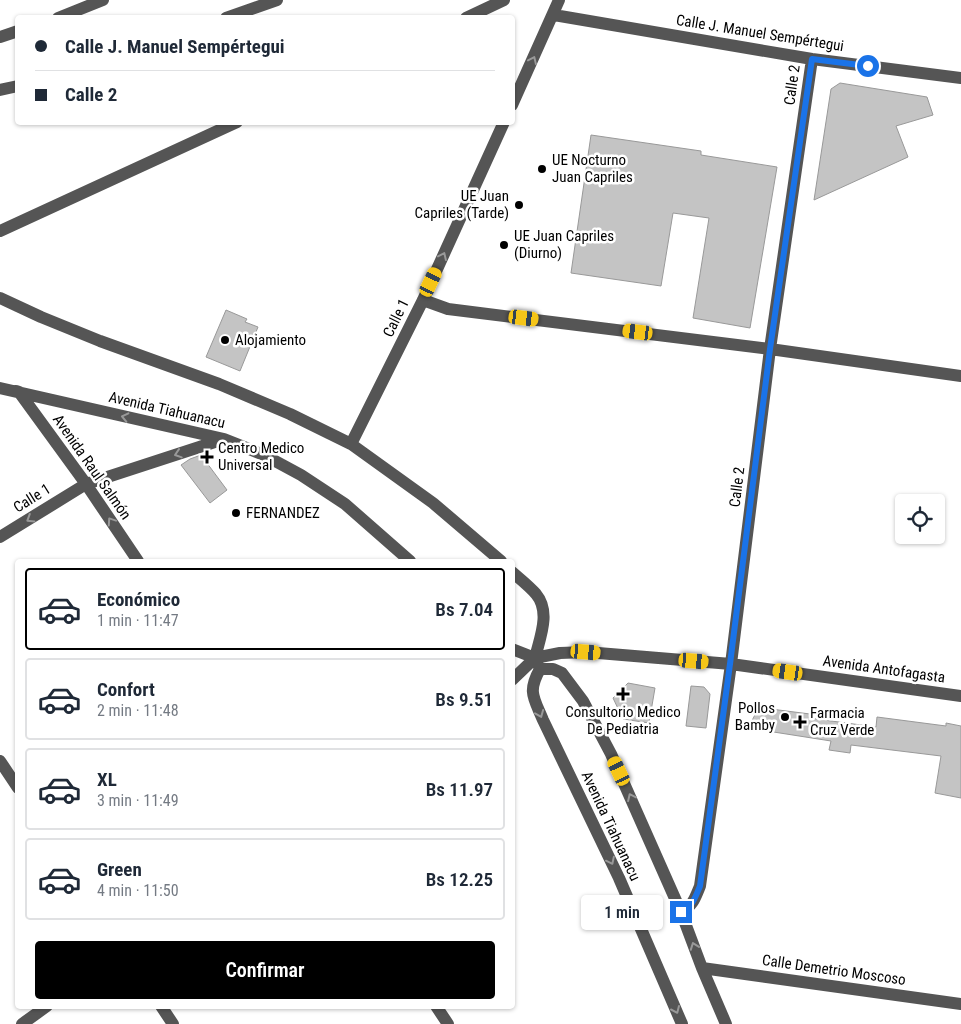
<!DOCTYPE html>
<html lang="es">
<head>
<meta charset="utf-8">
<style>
  :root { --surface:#fff; --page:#f6f6f7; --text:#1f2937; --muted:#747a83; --line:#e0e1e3; --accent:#000 }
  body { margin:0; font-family:"Roboto Condensed",sans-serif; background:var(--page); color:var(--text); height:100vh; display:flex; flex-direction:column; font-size:19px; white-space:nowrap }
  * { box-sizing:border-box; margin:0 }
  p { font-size:16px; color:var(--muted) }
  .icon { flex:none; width:28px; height:28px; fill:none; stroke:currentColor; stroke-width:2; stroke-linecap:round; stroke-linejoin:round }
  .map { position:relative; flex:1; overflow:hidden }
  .side { position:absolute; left:15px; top:559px; width:500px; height:450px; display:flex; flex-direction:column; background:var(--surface); border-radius:5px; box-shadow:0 1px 4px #0004 }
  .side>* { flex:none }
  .top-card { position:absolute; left:15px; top:15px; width:500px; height:110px; border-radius:5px; box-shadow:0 1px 4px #0004; display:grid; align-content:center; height:110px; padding:0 20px; background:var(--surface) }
  .controls { position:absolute; left:895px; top:494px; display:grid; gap:10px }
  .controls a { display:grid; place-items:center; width:50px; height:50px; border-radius:5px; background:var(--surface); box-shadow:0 1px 4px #0004; font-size:25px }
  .end { position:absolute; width:22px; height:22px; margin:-11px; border:6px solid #1a73e8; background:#fff; box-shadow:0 0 0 2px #fff }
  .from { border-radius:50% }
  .bubble { position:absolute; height:35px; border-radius:5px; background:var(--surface); box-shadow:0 1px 4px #0004; font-size:16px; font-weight:600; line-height:35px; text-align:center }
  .car { position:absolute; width:15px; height:30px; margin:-15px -8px; border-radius:6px; box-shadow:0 0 4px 1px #0007; background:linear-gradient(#f5c518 24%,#345 0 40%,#f5c518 0 76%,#345 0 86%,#f5c518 0) }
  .top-card b { display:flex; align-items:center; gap:18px; height:48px; font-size:19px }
  .top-card b+b { border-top:1px solid var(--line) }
  .top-card i { width:12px; height:12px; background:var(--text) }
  ul { padding:9px 0 0; list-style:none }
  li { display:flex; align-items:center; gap:15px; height:82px; margin:0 10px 8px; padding:0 10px; border:2px solid var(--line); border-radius:5px }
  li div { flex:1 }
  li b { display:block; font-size:19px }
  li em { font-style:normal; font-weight:600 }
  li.active { border-color:var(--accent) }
  li>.icon { width:45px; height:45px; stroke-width:1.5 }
  .button { display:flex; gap:10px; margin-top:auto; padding:10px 20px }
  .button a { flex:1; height:58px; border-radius:5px; background:var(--accent); color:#fff; font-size:20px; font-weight:600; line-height:58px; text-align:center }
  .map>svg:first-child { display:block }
  .building { fill:#c4c4c4; stroke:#999 }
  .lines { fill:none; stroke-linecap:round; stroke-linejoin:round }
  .minor { stroke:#555; stroke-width:12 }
  .oneway { stroke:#999 }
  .route { stroke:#1a73e8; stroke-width:6 }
  .poi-dot { fill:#000; stroke:#fff; stroke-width:2 }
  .labels { text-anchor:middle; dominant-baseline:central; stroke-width:5; stroke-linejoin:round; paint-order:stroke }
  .street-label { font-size:15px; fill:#000; stroke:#fff }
  .poi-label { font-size:15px; fill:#000; stroke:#fff; text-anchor:start }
</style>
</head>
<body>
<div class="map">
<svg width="961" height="1024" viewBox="0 0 961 1024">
  <rect width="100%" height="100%" fill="#fff"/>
  <!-- building -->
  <path class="building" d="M 840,83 L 927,97 L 933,115 L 896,126 L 908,157 L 814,200 L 831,89 Z
    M 591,135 L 701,151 L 701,155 L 777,167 L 750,328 L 693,318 L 709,218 L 673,213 L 661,286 L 571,273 Z
    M 226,310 L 247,319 L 245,322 L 258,327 L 240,371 L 206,357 Z
    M 201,455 L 227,490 L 210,503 L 181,465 L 190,459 Z
    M 628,683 L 655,688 L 649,723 L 623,719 L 613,698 Z
    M 691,686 L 704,687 L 710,694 L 706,728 L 686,726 Z
    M 763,708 L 810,714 L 809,718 L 876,727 L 877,717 L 946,726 L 946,723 L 961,726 L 961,798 L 935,793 L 941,756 L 851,745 L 850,753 L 829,750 L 831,741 L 748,728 L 757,711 Z"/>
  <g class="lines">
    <!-- minor -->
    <path class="minor" d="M 554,15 L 812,59 L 961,78
      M 58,18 L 103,0
      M 226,18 L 277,0
      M 466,18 L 504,0
      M 0,37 L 18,31
      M 0,90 L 18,86
      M 512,105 L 559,0
      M 0,231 L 237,122
      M 0,298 L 41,317 L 100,341 L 219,384 L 290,414 L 351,444 L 433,503 L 501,561
      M 423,300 L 448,309 L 770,349 L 961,376
      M 0,388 L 224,439 L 264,455 L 301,475 L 345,504 L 410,561
      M 16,391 L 19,392 L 86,484 L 138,561
      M 351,444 L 423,300 L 504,122
      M 0,537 L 86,484 L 224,439
      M 512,572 C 520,579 529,586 536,594 C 551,612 540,637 535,658
      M 512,649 L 535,658 L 538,665
      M 535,658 L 560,653 L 586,652 L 731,664 L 961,696
      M 540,669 L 553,669 L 562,673 L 583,701 L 611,754 L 681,912 L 702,968 L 726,1024
      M 540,669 C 527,692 534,698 543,720 L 619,878 L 682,1024
      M 512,680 L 535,658
      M 0,761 L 18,788
      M 681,912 C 693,906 695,898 700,886 L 731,664 L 770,349 L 812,59
      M 702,968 L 961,1004
      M 161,1006 L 173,1024
      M 436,1006 L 448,1024
      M 22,1024 L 47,1006"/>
  </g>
  <!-- one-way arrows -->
  <defs><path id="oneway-chevron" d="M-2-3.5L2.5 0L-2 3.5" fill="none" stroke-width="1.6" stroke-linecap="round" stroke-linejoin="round" transform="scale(1.25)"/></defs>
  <g class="oneway">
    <use href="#oneway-chevron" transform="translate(533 60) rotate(-65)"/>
    <use href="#oneway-chevron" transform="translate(443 256) rotate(-65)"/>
    <use href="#oneway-chevron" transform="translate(125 417) rotate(-167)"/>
    <use href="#oneway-chevron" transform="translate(178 454) rotate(162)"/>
    <use href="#oneway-chevron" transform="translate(30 519) rotate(148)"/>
    <use href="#oneway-chevron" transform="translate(111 521) rotate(-124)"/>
    <use href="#oneway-chevron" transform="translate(540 714) rotate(68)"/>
    <use href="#oneway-chevron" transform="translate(631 797) rotate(-115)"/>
    <use href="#oneway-chevron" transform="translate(611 861) rotate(64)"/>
    <use href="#oneway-chevron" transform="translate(694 946) rotate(-110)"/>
    <use href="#oneway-chevron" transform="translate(676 1010) rotate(66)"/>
  </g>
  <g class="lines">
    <!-- route -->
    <path class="route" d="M 681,912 C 693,906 695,898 700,886 L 730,664 L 770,349 L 812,59 L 868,66"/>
  </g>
  <!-- markers -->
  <g class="poi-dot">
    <circle cx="542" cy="169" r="5"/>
    <circle cx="519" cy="205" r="5"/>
    <circle cx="504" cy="245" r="5"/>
    <circle cx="225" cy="340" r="5"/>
    <path d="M204.5 449.5h5v5h5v5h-5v5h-5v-5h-5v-5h5z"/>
    <circle cx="236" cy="513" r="5"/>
    <path d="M620.5 686.5h5v5h5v5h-5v5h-5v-5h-5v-5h5z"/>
    <circle cx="785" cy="717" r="5"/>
    <path d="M797.5 714.5h5v5h5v5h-5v5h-5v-5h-5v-5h5z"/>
  </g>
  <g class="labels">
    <!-- street labels -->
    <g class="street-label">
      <text transform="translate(760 33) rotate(9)">Calle J. Manuel Sempértegui</text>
      <text transform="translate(792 85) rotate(-82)">Calle 2</text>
      <text transform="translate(396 318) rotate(-64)">Calle 1</text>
      <text transform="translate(167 410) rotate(13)">Avenida Tiahuanacu</text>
      <text transform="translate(92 467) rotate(55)">Avenida Raul Salmón</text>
      <text transform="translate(737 487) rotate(-83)">Calle 2</text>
      <text transform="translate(32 498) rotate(-32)">Calle 1</text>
      <text transform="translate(884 669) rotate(8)">Avenida Antofagasta</text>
      <text transform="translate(611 826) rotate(65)">Avenida Tiahuanacu</text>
      <text transform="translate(834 970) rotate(8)">Calle Demetrio Moscoso</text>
    </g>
    <!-- poi labels -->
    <g class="poi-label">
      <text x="552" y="160">UE Nocturno<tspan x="552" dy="17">Juan Capriles</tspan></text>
      <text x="509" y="196" text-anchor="end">UE Juan<tspan x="509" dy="17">Capriles (Tarde)</tspan></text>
      <text x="514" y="236">UE Juan Capriles<tspan x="514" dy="17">(Diurno)</tspan></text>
      <text x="235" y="340">Alojamiento</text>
      <text x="218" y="448">Centro Medico<tspan x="218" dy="17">Universal</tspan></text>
      <text x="246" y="513">FERNANDEZ</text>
      <text x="775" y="708" text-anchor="end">Pollos<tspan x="775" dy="17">Bamby</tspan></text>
      <text x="623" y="712" text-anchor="middle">Consultorio Medico<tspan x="623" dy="17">De Pediatria</tspan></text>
      <text x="810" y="713">Farmacia<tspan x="810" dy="17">Cruz Verde</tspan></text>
    </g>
  </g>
</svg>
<div class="controls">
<a><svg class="icon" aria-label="locate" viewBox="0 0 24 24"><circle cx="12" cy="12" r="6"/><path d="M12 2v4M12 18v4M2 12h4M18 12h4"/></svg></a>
</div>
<i class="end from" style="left:868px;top:66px"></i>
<i class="end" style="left:681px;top:912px"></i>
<div class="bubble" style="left:581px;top:895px;width:82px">1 min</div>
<i class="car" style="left:431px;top:282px;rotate:25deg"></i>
<i class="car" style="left:524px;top:318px;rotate:97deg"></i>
<i class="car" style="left:638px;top:332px;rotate:277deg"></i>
<i class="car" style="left:586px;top:652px;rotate:95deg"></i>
<i class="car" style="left:694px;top:661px;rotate:95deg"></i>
<i class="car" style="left:788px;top:672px;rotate:278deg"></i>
<i class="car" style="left:619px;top:771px;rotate:335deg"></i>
<div class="top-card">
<b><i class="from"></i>Calle J. Manuel Sempértegui</b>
<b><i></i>Calle 2</b>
</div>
<section class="side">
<ul>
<li class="active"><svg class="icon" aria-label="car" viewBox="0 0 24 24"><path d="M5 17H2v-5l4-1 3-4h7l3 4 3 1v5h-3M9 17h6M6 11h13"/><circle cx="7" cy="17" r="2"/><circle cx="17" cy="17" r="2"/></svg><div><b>Económico</b><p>1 min · 11:47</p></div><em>Bs 7.04</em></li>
<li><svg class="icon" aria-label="car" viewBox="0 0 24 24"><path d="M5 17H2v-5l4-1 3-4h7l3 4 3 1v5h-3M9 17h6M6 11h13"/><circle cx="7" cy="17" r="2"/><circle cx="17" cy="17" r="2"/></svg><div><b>Confort</b><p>2 min · 11:48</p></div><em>Bs 9.51</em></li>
<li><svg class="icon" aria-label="car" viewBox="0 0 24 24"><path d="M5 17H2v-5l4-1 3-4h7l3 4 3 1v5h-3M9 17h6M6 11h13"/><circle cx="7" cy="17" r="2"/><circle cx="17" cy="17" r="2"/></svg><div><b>XL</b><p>3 min · 11:49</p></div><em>Bs 11.97</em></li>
<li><svg class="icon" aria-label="car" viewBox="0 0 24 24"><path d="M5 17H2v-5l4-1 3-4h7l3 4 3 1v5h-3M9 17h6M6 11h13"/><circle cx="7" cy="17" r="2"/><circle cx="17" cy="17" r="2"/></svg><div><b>Green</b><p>4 min · 11:50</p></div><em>Bs 12.25</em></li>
</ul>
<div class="button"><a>Confirmar</a></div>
</section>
</div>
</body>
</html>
